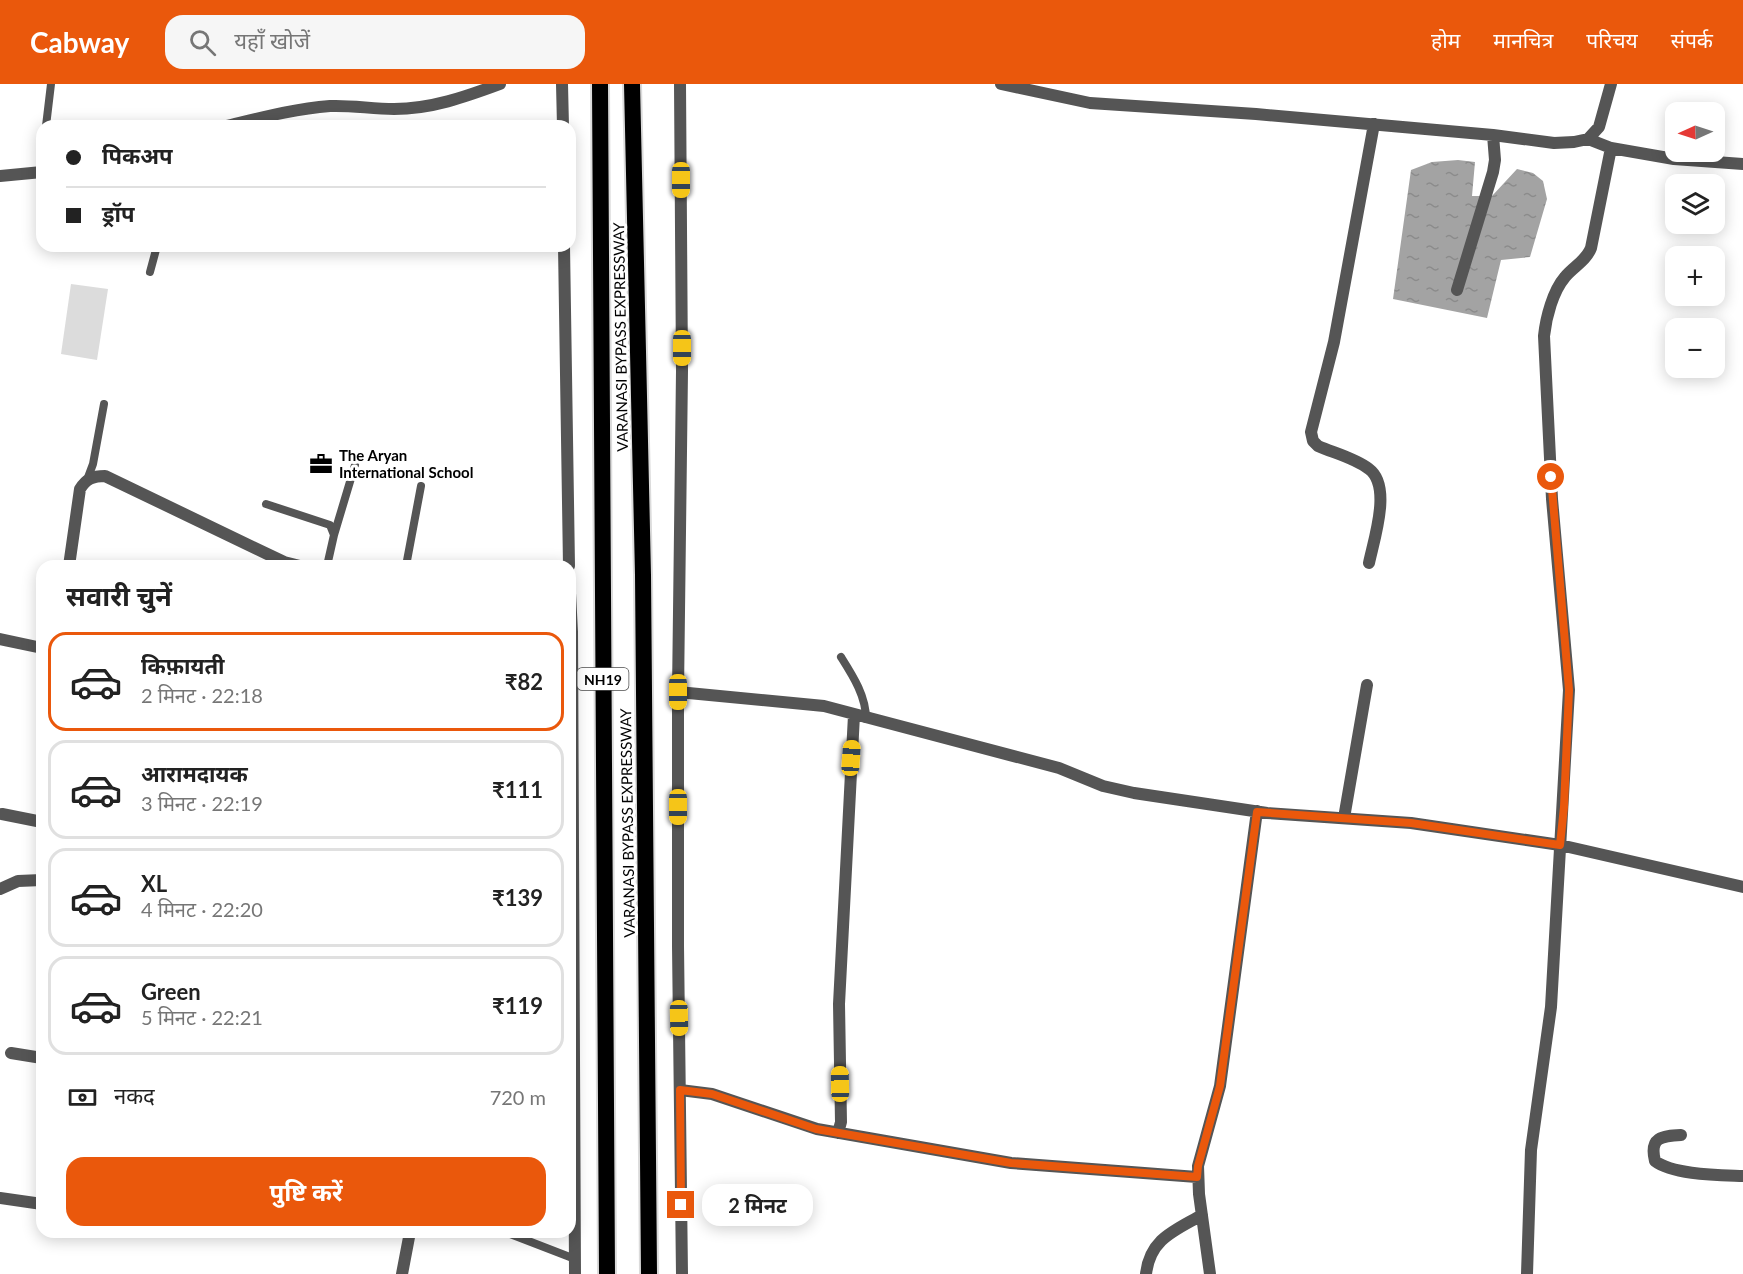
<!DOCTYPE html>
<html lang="hi">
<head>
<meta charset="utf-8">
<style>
  :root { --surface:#fff; --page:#f6f6f6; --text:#222; --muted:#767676; --line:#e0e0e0; --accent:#ea580c }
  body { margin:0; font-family:Lato,"Noto Sans Devanagari",sans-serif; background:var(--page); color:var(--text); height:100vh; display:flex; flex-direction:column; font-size:22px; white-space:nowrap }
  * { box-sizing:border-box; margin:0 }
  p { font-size:20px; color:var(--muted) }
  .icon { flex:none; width:33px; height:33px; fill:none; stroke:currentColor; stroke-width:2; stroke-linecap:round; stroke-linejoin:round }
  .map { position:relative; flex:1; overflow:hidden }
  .drawer { position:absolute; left:36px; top:476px; width:540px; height:678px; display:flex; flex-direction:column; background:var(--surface); border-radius:18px; box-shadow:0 3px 15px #0003 }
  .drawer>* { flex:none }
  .guide { position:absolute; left:36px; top:36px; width:540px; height:132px; border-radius:18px; box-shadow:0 3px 15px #0003; display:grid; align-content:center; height:132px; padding:0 30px; background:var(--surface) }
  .needle { width:39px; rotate:267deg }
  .buttons { position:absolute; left:1665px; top:18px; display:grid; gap:12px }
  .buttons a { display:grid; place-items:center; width:60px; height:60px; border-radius:12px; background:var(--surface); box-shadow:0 3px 15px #0003; font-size:30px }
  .end { position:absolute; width:27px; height:27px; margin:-14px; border:8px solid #ea580c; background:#fff; box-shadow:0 0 0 3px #fff }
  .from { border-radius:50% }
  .bubble { position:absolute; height:42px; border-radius:18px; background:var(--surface); box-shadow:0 3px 15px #0003; font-size:20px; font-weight:700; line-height:42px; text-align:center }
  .car { position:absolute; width:18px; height:36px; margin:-18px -9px; border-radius:8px; box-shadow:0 0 4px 2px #0007; background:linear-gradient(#f5c518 24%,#345 0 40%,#f5c518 0 76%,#345 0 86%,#f5c518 0) }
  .guide b { display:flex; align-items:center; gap:21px; height:57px; font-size:22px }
  .guide b+b { border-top:2px solid var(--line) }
  .guide i { width:15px; height:15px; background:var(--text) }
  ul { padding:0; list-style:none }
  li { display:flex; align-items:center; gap:18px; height:99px; margin:0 12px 9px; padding:0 18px; border:3px solid var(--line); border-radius:18px }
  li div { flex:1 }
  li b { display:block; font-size:22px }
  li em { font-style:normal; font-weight:700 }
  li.on { border-color:var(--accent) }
  li>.icon { width:54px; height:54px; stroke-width:1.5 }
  h2 { padding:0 30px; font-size:27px; line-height:72px }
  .pay { display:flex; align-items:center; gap:15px; height:66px; padding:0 30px; font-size:22px }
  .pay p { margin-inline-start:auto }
  .action { display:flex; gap:12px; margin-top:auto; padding:12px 30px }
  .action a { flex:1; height:69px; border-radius:18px; background:var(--accent); color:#fff; font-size:24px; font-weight:700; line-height:69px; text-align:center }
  header { display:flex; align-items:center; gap:36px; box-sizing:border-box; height:84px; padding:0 30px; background:var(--accent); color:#fff }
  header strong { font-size:28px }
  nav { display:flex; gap:33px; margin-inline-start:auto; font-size:21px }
  .search { width:420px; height:54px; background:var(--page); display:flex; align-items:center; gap:15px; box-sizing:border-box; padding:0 21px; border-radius:18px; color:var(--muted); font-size:22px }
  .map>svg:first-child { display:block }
  .park { fill:#dcdcdc }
  .water { fill:url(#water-ripples) }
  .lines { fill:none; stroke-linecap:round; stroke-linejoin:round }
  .trunk-casing { stroke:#dbdbdb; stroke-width:20 }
  .service { stroke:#555; stroke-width:8 }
  .minor { stroke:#555; stroke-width:12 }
  .tertiary { stroke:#555; stroke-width:12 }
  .trunk { stroke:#000; stroke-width:16 }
  .route { stroke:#ea580c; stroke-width:8 }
  .labels { text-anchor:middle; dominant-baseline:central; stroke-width:6; stroke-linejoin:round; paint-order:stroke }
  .shield { fill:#fff; stroke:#4c4c4c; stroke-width:1.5 }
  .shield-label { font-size:14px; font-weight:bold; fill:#000 }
  .street-label { font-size:15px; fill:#000; stroke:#fff }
  .poi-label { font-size:15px; font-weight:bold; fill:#000; stroke:#fff; text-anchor:start }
</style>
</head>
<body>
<header>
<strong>Cabway</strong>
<div class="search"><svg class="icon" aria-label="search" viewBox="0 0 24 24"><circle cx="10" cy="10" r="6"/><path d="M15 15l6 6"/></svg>यहाँ खोजें</div>
<nav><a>होम</a><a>मानचित्र</a><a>परिचय</a><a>संपर्क</a></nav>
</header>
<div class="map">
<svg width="1743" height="1190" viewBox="0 0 1743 1190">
  <defs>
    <pattern id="water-ripples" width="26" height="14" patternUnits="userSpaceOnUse" patternTransform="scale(1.5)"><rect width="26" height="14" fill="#a3a3a3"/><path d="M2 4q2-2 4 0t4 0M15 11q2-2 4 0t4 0" fill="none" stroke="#8b8b8b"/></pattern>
  </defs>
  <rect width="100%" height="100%" fill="#fff"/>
  <!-- park -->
  <path class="park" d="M 71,200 L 108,205 L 97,276 L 61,270 Z"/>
  <!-- water -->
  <path class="water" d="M 1458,76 L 1475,78 L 1472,112 L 1492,112 L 1517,85 L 1533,89 L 1543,97 L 1547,115 L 1530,173 L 1501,176 L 1487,234 L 1393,215 L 1411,86 L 1432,78 Z"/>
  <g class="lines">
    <!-- trunk casing -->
    <g class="trunk-casing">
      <path id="trunk" d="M 600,0 L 607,1190
        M 632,0 L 643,491 L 649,1190"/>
    </g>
    <!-- service -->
    <path class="service" d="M 46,42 L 51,0
      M 150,188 L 157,162
      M 87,396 L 93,380 L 104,320
      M 266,420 L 330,441 L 334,451 L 327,482
      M 334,451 L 355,381
      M 406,482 L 421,402
      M 841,573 C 853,592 866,612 866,635
      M 505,1148 L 575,1175"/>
    <!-- minor -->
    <path class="minor" d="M 1001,0 L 1090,19 L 1256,30 L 1493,51 L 1554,59 L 1574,58 L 1588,55 L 1599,43 L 1611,0
      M 226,42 C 260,34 294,25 330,22 C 351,21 372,25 394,25 C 431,25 465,13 500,0
      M 1611,64 L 1674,75 L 1743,80
      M 0,92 L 42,88
      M 1457,206 L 1493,88 L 1495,76 L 1493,51
      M 1369,479 C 1374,455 1392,402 1369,385 C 1355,374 1334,369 1318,362 L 1313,357 L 1311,348 L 1334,258 L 1374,40
      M 69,482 L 80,405 C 86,395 93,392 105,392 L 284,478
      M 283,482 L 284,478 L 300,482
      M 0,555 L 42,564
      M 678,608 L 824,622 L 1059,684 L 1103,702 L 1134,709 L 1267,729 L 1411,739 L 1560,761 L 1743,803
      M 2,730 L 42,738
      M 1344,734 L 1367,601
      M 0,805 L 18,797 L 42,796
      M 11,969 L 42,974
      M 680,1006 L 712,1010 L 817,1045 L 1011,1079 L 1197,1093
      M 838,1049 L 841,1038 L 839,920 L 854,631
      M 1681,1051 C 1662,1052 1649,1053 1655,1077 C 1673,1091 1720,1091 1743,1092
      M 0,1114 L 42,1120
      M 402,1190 L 410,1148
      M 1146,1190 C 1150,1155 1174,1147 1202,1131
      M 1210,1190 L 1199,1110 L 1198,1082 L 1220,1002 L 1257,727
      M 1527,1190 L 1531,1066 L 1551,923 L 1569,606 L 1552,415 L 1544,252 C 1546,233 1553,207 1565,193 C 1573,183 1586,177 1591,164 L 1611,64 L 1588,55"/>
    <!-- tertiary -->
    <path class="tertiary" d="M 562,0 L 563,42
      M 680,0 L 682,287 L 678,608 L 678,862 L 682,1190
      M 564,162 L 569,482
      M 570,509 L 572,548 L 575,1190"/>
    <!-- trunk -->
    <use href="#trunk" class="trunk"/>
  </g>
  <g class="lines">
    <!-- route -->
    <path class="route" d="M 681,1121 L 680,1006 L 712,1010 L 816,1045 L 1011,1079 L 1197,1093 L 1198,1082 L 1220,1002 L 1257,728 L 1411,739 L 1560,761 L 1564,723 L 1569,606 L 1551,393"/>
  </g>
  <!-- icons -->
  <defs>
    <g id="office-bare" transform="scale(1.8)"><path d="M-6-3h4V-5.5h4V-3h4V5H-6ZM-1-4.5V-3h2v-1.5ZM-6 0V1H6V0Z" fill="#000" stroke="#fff" stroke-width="2.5" paint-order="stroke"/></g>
  </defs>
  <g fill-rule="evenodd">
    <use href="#office-bare" x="321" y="380"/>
  </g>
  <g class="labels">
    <!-- shield labels -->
    <rect class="shield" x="577.5" y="584" width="51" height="22" rx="4.5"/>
    <g class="shield-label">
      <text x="603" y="595">NH19</text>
    </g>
    <!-- street labels -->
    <g class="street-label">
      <text transform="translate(620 253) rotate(-91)">VARANASI BYPASS EXPRESSWAY</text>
      <text transform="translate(627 739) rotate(-91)">VARANASI BYPASS EXPRESSWAY</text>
    </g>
    <!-- poi labels -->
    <g class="poi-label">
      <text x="339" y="371">The Aryan<tspan x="339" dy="17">International School</tspan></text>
    </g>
  </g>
</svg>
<div class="buttons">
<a><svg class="needle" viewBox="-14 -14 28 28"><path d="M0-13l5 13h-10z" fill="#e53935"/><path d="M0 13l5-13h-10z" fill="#767676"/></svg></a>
<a><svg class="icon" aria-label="layers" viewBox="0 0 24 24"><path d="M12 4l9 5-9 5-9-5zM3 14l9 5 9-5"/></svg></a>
<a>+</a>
<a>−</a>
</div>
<i class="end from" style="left:1551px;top:393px"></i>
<i class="end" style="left:681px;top:1121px"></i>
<div class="bubble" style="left:702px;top:1100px;width:111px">2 मिनट</div>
<i class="car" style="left:681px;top:96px;rotate:180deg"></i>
<i class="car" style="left:682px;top:264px;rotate:180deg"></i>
<i class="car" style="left:678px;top:608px;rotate:180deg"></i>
<i class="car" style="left:851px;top:674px;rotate:4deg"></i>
<i class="car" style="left:678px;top:723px;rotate:180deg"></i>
<i class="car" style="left:679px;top:934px;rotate:179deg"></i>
<i class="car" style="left:840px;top:1000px;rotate:359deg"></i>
<div class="guide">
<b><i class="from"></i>पिकअप</b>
<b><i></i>ड्रॉप</b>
</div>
<section class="drawer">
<h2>सवारी चुनें</h2>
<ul>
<li class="on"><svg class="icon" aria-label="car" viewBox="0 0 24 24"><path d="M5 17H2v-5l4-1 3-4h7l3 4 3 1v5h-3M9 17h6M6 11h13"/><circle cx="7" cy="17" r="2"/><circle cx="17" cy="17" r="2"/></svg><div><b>किफ़ायती</b><p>2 मिनट · 22:18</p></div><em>₹82</em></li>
<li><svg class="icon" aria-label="car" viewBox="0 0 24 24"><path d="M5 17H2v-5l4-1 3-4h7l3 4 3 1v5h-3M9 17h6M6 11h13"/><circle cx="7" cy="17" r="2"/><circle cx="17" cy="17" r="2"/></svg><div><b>आरामदायक</b><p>3 मिनट · 22:19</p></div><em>₹111</em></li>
<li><svg class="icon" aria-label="car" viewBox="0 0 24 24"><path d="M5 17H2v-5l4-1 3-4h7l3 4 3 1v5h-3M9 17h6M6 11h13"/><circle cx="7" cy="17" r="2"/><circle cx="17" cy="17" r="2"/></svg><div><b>XL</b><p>4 मिनट · 22:20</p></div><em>₹139</em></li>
<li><svg class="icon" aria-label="car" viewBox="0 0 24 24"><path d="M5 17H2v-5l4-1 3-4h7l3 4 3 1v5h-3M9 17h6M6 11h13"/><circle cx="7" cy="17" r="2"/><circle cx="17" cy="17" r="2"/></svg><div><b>Green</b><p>5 मिनट · 22:21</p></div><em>₹119</em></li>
</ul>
<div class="pay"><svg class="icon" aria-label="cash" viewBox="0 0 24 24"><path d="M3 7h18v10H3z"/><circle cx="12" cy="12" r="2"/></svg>नकद<p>720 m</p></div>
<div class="action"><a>पुष्टि करें</a></div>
</section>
</div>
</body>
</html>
